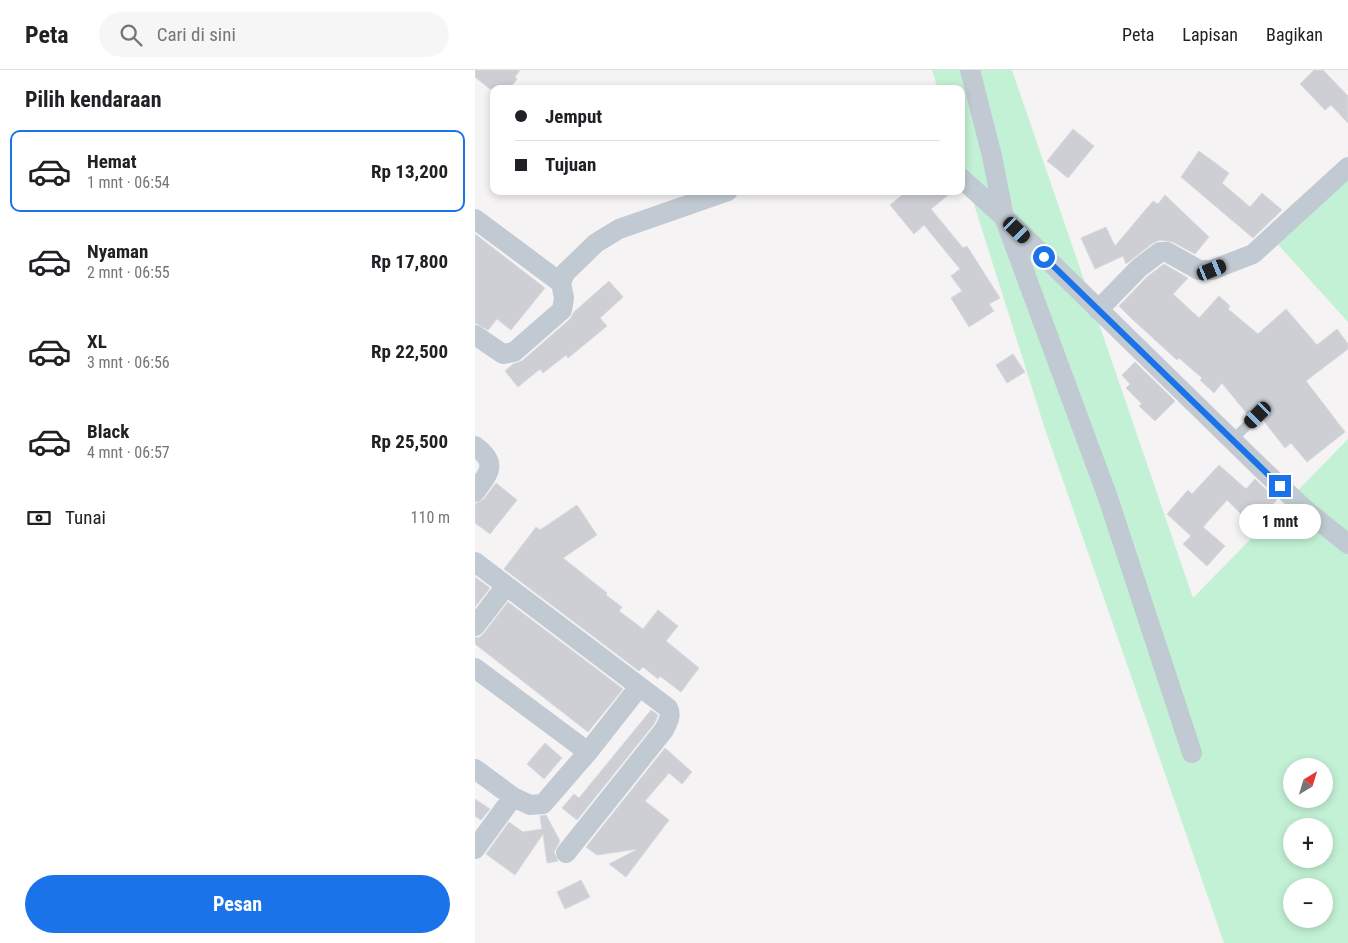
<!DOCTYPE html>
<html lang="id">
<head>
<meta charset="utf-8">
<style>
  :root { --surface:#fff; --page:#f6f6f6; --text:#202124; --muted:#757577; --line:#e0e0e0; --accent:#1a73e8 }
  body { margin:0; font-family:"Roboto Condensed",sans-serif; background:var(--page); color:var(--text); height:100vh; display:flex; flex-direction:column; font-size:19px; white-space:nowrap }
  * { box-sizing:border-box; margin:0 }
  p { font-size:16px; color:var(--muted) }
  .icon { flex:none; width:28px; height:28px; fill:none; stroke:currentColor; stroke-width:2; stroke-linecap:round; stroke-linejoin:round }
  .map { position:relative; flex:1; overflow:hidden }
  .panel { display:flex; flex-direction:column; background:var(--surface); width:475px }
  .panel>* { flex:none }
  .banner { position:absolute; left:15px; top:15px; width:475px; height:110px; border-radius:10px; box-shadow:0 2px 8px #0003; display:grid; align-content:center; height:110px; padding:0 25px; background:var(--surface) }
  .needle { width:32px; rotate:38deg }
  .buttons { position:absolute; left:808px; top:688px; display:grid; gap:10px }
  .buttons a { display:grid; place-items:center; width:50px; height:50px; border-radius:50%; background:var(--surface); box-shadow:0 2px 8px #0003; font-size:25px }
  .end { position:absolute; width:22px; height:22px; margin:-11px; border:6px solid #1a73e8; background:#fff; box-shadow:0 0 0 2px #fff }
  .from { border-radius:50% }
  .bubble { position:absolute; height:35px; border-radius:18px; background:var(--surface); box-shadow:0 2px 8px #0003; font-size:16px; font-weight:700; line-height:35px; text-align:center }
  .car { position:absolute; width:15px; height:30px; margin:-15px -8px; border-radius:6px; box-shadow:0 0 4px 1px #0007; background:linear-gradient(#222 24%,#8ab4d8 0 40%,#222 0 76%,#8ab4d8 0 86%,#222 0) }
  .banner b { display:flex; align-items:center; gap:18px; height:48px; font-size:19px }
  .banner b+b { border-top:1px solid var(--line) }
  .banner i { width:12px; height:12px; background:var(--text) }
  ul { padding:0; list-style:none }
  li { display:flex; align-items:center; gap:15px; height:82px; margin:0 10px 8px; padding:0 15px; border:2px solid transparent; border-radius:10px }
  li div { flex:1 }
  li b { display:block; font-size:19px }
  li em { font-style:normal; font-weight:700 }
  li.on { border-color:var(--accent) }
  li>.icon { width:45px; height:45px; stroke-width:1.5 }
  h2 { padding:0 25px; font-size:22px; line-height:60px }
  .pay { display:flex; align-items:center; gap:12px; height:55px; padding:0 25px; font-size:19px }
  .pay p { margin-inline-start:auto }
  .cta { display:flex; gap:10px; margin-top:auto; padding:10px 25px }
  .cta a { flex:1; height:58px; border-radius:30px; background:var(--accent); color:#fff; font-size:20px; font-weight:700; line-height:58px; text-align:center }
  header { display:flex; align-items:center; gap:30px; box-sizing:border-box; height:70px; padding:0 25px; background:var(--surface); border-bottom:1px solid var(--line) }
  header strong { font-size:24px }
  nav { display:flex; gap:28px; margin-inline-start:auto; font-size:18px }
  .search { width:350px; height:45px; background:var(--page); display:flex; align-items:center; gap:12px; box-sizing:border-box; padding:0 18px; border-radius:28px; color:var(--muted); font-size:19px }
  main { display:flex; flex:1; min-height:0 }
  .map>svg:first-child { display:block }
  .green { fill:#c3f1d5; fill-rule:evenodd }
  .building { fill:#cdcfd5; stroke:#d7d9de }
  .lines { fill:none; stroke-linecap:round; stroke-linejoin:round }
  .service { stroke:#c1cad2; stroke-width:10 }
  .minor { stroke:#c1cad2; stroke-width:20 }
  .route { stroke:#1a73e8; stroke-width:6 }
</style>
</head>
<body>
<header>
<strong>Peta</strong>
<div class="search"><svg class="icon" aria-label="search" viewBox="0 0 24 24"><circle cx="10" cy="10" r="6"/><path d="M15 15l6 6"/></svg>Cari di sini</div>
<nav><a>Peta</a><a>Lapisan</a><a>Bagikan</a></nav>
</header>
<main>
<section class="panel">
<h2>Pilih kendaraan</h2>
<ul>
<li class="on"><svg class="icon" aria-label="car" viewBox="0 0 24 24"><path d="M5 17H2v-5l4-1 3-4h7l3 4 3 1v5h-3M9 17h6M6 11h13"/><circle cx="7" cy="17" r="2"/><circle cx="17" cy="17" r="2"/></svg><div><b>Hemat</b><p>1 mnt · 06:54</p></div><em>Rp 13,200</em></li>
<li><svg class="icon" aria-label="car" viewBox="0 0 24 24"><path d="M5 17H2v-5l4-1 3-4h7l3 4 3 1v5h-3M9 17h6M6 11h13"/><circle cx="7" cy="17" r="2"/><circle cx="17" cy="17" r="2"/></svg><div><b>Nyaman</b><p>2 mnt · 06:55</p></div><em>Rp 17,800</em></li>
<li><svg class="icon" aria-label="car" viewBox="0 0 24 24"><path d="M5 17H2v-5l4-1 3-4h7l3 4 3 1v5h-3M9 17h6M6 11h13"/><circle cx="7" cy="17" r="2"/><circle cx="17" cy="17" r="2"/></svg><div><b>XL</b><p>3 mnt · 06:56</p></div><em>Rp 22,500</em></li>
<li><svg class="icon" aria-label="car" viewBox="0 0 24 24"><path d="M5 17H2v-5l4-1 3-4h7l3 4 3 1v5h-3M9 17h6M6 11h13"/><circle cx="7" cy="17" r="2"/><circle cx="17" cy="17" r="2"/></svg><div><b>Black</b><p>4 mnt · 06:57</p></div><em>Rp 25,500</em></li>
</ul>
<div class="pay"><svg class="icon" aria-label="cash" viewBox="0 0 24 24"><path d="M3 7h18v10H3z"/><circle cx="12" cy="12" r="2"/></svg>Tunai<p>110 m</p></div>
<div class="cta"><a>Pesan</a></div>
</section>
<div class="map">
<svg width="873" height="873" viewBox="0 0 873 873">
  <rect width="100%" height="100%" fill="#f5f3f3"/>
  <!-- green -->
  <path class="green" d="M 457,0 L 537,0 L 718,528 L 873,369 L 873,873 L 749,873 L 569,356 L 486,93 L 486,19 L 463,19 ZM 816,696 L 849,696 L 849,729 L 816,729 ZM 816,756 L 849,756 L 849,789 L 816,789 ZM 816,816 L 849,816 L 849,849 L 816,849 Z
    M 873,104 L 873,252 L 799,170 Z"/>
  <!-- building -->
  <path class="building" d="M 0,0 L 45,0 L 40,7 L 42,9 L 34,19 L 15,19 L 0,7 Z
    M 839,0 L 848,0 L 873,26 L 873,53 L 856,35 L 850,40 L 825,14 Z
    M 598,59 L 619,76 L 593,108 L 572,91 Z
    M 724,81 L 754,103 L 747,113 L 775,137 L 787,123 L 807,140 L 778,168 L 706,107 Z
    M 432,121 L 478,121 L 456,139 L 488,178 L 492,176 L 525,228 L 514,234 L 519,241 L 494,257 L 476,228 L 487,221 L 476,206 L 485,199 L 449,155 L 439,164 L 415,135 Z
    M 690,125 L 734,167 L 720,184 L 698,172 L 685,170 L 678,173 L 651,194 L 648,186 L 620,199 L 606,168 L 631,157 L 640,176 L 678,131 L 683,134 Z
    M 0,164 L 70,218 L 36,260 L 22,249 L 13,260 L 0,253 Z
    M 689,194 L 713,208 L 698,224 L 724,248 L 744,226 L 755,236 L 753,239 L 783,264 L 811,239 L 842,275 L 862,259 L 873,274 L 873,279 L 831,311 L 870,362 L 832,392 L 816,373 L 810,378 L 788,350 L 790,344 L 788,340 L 781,338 L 773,345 L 747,313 L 739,323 L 725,310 L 727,308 L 704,288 L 702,290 L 656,248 L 644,236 L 672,207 Z
    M 134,211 L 148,227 L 125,248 L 132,256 L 93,288 L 91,285 L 68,303 L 65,299 L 43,317 L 30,301 L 38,294 L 47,291 L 95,249 L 99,242 Z
    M 538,284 L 550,302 L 532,313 L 521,295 Z
    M 660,292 L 700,331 L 680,351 L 664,336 L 667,334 L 651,318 L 655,314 L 647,305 Z
    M 744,395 L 771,419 L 780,409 L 802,430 L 777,455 L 752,430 L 728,457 L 750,476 L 732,496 L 708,474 L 716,466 L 692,444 L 713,420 L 717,424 Z
    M 21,413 L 42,430 L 15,464 L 0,453 L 0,434 L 9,429 Z
    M 102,435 L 122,465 L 88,488 L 132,523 L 131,525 L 147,537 L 144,541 L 168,559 L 183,540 L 203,556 L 191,571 L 224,598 L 206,622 L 185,606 L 183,609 L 168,597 L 164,601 L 29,499 L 61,457 L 65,460 Z
    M 0,507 L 15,518 L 0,537 Z
    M 33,532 L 148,619 L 113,662 L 0,574 L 0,568 L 5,567 L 9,563 Z
    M 176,640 L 183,645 L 179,654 L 102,750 L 87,738 L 99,724 L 104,728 Z
    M 70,673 L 87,688 L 69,709 L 52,694 Z
    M 190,678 L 217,702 L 207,714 L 194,703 L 170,731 L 194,750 L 151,807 L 134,794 L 163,779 L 122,785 L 111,777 Z
    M 0,729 L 15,739 L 6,750 L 0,746 Z
    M 71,745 L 85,771 L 79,782 L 83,791 L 72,793 L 68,764 L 40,805 L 11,784 L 34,752 L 48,762 L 67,759 L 65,746 Z
    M 106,810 L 115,827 L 90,839 L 82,822 Z"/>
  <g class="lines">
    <!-- service -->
    <path class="service" d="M 757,370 L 783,345"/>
    <!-- minor -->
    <path class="minor" d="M 495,0 L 517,86 L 529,147 L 632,425 L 717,683
      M 486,108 L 529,147 L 791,403 L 833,442 L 873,474
      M 0,149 L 86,213
      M 623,240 L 664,198 L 685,182 L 692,182 L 724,200 L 737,200 L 778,184 L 873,97
      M 0,265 L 28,284 L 39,282 L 87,240 L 89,228 L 86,213 L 90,203 L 121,173 L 144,159 L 253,121
      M 0,376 C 23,393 15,402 0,422
      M 0,492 L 193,638 C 197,646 193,652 189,660 L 91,783
      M 0,556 L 31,516
      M 0,598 L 113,682
      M 0,699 L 38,727 L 55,735 L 68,734 L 113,682 L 164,617
      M 0,779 L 38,727"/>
  </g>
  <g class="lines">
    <!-- route -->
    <path class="route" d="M 569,187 L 805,416"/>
  </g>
</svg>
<div class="buttons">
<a><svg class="needle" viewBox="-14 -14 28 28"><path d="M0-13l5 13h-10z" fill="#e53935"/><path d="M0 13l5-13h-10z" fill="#757577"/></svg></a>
<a>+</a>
<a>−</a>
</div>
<i class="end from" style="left:569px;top:187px"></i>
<i class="end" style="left:805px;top:416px"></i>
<div class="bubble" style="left:764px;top:434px;width:82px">1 mnt</div>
<i class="car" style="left:542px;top:160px;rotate:134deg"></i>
<i class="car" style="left:737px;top:200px;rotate:68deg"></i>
<i class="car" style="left:783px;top:345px;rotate:225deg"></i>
<div class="banner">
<b><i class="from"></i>Jemput</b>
<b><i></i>Tujuan</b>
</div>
</div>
</main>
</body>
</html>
